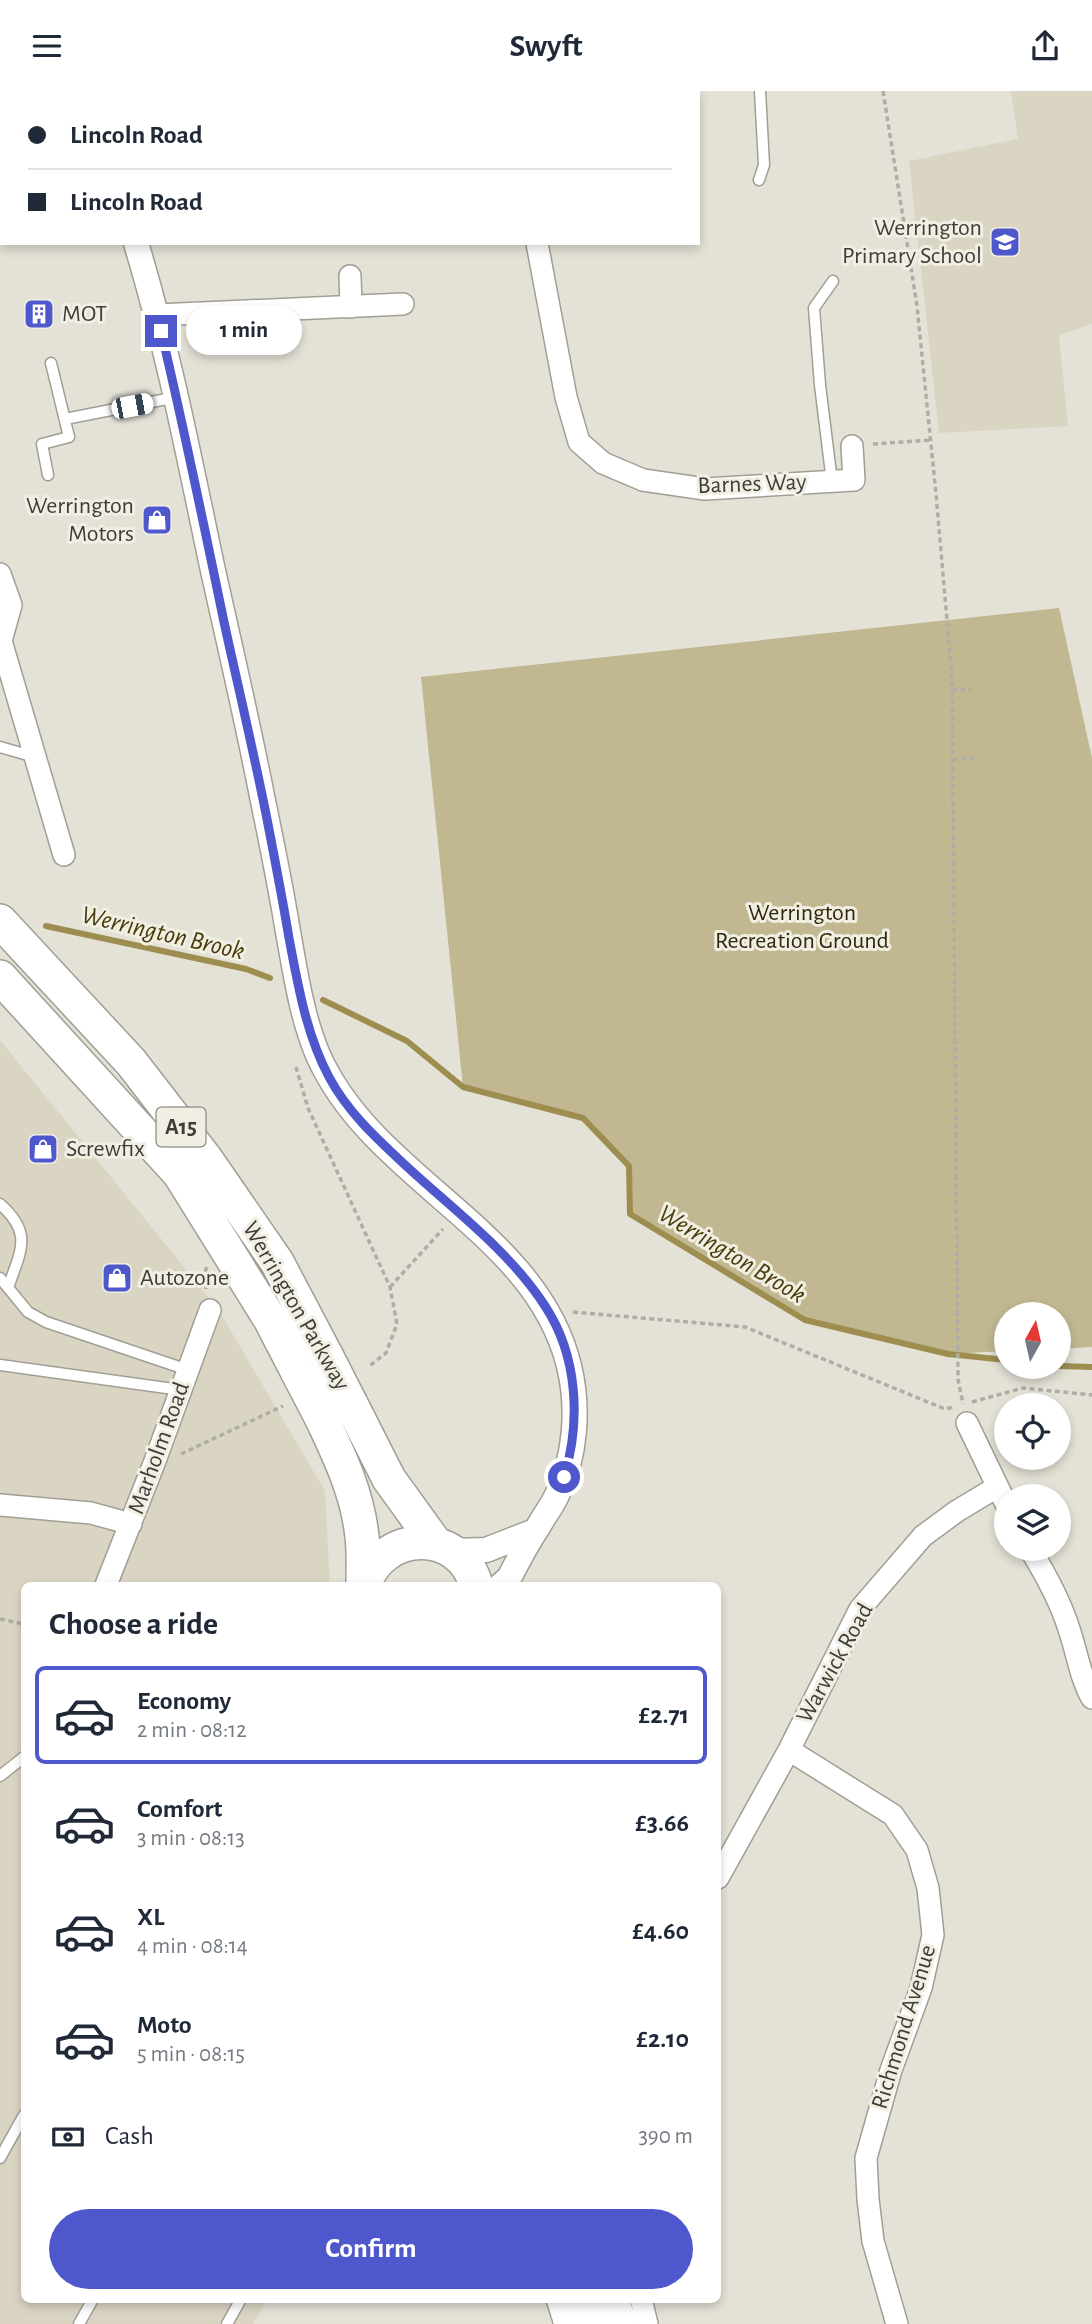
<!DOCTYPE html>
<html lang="en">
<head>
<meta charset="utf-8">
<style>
  :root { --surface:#fff; --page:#f2f2f3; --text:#1f2937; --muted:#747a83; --line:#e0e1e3; --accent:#4f57cd }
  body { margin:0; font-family:"Alegreya Sans",sans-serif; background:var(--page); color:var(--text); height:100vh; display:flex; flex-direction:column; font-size:26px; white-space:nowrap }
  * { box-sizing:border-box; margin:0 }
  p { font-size:23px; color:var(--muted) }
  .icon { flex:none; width:38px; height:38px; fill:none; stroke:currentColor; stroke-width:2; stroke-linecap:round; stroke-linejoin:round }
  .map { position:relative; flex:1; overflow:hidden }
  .side { position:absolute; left:21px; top:1491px; width:700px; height:721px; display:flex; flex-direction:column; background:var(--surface); border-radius:10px; box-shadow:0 4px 10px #0003 }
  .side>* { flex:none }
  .guide { position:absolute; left:0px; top:0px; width:700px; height:154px; box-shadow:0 4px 10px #0003; display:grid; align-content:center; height:154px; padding:0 28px; background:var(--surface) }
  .needle { width:46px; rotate:8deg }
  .controls { position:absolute; left:994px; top:1211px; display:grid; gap:14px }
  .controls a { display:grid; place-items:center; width:77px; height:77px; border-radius:50%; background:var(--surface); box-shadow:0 4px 10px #0003; font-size:35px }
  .end { position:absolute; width:32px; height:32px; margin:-16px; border:9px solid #4f57cd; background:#fff; box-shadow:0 0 0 4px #fff }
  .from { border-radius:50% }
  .bubble { position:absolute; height:49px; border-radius:24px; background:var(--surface); box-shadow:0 4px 10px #0003; font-size:23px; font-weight:700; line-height:49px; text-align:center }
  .car { position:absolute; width:21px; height:42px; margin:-21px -10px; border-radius:9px; box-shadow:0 0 5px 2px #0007; background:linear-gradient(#fff 24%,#345 0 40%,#fff 0 76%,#345 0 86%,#fff 0) }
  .guide b { display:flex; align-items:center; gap:24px; height:66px; font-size:26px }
  .guide b+b { border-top:2px solid var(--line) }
  .guide i { width:18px; height:18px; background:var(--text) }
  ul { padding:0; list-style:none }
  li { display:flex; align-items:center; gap:21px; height:98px; margin:0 14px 10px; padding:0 14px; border:4px solid transparent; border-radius:10px }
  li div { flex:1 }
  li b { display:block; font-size:26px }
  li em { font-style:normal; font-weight:700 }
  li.active { border-color:var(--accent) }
  li>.icon { width:63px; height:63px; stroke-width:1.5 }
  h2 { padding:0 28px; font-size:32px; line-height:84px }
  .pay { display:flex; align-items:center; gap:18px; height:77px; padding:0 28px; font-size:26px }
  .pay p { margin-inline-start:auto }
  .cta { display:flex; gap:14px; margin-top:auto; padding:14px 28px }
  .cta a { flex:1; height:80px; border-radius:42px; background:var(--accent); color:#fff; font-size:28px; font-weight:700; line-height:80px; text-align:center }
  header { display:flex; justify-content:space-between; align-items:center; height:91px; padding:0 28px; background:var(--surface); font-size:32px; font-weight:700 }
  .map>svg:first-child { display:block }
  .built { fill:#dad5c3 }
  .green { fill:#c1b791 }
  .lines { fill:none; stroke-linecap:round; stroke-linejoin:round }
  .stream { stroke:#9d8e50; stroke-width:6 }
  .service-casing { stroke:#a19e94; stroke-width:13 }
  .minor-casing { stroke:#a19e94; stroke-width:24 }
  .tertiary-casing { stroke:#a19e94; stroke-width:27 }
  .trunk-casing { stroke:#a19e94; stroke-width:36 }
  .path { stroke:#b0aea4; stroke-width:3.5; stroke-dasharray:5 3.5; stroke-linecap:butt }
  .service { stroke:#fff; stroke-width:10 }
  .minor { stroke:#fff; stroke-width:21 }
  .tertiary { stroke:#fff; stroke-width:24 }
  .trunk { stroke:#fff; stroke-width:33 }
  .trunk-bridge-casing { stroke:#a19e94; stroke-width:36; stroke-linecap:butt }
  .trunk-bridge { stroke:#fff; stroke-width:33 }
  .route { stroke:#4f57cd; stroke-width:9 }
  .labels { text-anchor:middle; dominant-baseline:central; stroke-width:6; stroke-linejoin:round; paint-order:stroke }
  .shield { fill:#f1eee3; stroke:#74726b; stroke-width:2 }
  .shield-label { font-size:23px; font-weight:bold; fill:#3e3d38 }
  .poi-label { font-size:24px; fill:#3e3d38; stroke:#f1eee3; text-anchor:start }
  .street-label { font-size:24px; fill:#3e3d38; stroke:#f1eee3 }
  .park-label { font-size:24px; fill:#31290c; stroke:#f1eee3 }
  .water-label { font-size:26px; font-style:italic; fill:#473b07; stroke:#f1eee3 }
</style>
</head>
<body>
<header><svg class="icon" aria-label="menu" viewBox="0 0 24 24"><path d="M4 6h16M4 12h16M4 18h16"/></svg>Swyft<svg class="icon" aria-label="share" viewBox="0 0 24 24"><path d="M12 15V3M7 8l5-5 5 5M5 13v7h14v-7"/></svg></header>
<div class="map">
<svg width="1092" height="2233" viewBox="0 0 1092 2233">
  <rect width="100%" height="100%" fill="#e4e1d6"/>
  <!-- built -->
  <path class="built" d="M 1011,0 L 1092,0 L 1092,233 L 1059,244 L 1068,335 L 939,342 L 909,70 L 1018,48 Z
    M 0,949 L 218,1218 L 325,1400 L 330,1494 L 24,1494 L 24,2208 L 267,2209 L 253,2233 L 0,2233 Z"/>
  <!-- green -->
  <path class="green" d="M 1059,517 L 1092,667 L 1092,1256 L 1059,1258 L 1059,1223 L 1006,1223 L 1006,1260 L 948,1263 L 805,1229 L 630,1123 L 629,1075 L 583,1027 L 463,996 L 421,586 Z"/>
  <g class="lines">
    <!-- stream -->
    <path class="stream" d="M 46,835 L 246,878 L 270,887
      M 323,909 L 407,950 L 463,996 L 583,1027 L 629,1075 L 630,1123 L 805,1229 L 948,1263 L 1006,1269
      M 1059,1275 L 1092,1276"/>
    <!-- service casing -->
    <g class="service-casing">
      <path id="service" d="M 338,0 L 338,2
        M 759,89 L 764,74 L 760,0
        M 65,328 L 177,306
        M 48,384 L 42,353 L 69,346 L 51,272
        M 832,391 L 820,294 L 814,217 L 833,190
        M 0,656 L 35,666
        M 0,1113 C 34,1143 20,1160 8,1197
        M 0,1187 L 28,1221 L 46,1231 L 188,1279
        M 0,1274 L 181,1299
        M 0,1685 L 24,1666
        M 0,2067 L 24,2024
        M 79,2233 L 93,2208
        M 227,2233 L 241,2208"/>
    </g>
    <!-- minor casing -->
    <g class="minor-casing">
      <path id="minor" d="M 509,0 L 509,2
        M 537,152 L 566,306 L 579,351 L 603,372 L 643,389 L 705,398 L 854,389 L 852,355
        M 350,185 L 351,216
        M 157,224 L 403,213
        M 0,483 L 11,514 L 1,550 L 64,764
        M 967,1332 L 1006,1413
        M 0,1414 L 91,1422 L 131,1433
        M 1030,1458 C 1046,1484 1060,1509 1069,1538 C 1077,1561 1080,1586 1092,1607
        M 106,1494 L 155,1370 L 210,1219
        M 789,1659 L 893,1724 L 917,1759 L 928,1797 L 933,1844 L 921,1897 L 891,1979 L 866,2067 L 868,2108 L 873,2150 L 897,2233
        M 718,1787 L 789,1659 L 860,1518 L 923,1445 L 957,1420 L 997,1396
        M 557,2208 L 565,2233
        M 641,2208 L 647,2233"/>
    </g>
    <!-- tertiary casing -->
    <g class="tertiary-casing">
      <path id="tertiary" d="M 79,0 L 81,2
        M 136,152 C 168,258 189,366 212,475 C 229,552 247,628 262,705 C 271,749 280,792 287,835 C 295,879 301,924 318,964 C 373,1089 536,1139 569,1275 C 579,1316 576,1365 557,1404 C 552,1415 544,1425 538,1436 C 527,1452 518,1470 509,1487 L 501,1494
        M 451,1460 L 486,1459 L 535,1440"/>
    </g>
    <!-- trunk casing -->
    <g class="trunk-casing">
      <path id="trunk" d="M 0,830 L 131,971 L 206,1068 L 277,1171 L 327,1266
        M 0,886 L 179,1082 L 270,1228 L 298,1282
        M 351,1313 L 389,1388 L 436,1453
        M 322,1328 C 340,1366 358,1404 362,1446 C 364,1462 363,1478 363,1494
        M 364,1494 C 382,1439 460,1436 476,1494
        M 581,2208 L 589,2233
        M 612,2208 L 620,2233"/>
    </g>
    <!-- path -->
    <path class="path" d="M 883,0 L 917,215 L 936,403 L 952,587 L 958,1288 L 963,1313
      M 873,353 L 931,349
      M 952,599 L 972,598
      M 953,668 L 975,667
      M 296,976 L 308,1017 L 390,1196 L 397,1233 L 386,1262 L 368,1276
      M 206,1176 L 206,1200
      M 390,1196 L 443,1138
      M 573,1221 L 745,1236 L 945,1318 L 954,1316
      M 972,1311 L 1023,1297 L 1092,1304
      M 181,1363 L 283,1315
      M 0,1528 L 24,1533"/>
    <!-- service -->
    <use href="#service" class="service"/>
    <!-- minor -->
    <use href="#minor" class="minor"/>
    <!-- tertiary -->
    <use href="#tertiary" class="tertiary"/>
    <!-- trunk -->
    <use href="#trunk" class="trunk"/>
    <!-- trunk-bridge casing -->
    <g class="trunk-bridge-casing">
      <path id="trunk-bridge" d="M 327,1266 L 351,1313
        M 298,1282 L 322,1328"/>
    </g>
    <!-- trunk-bridge -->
    <use href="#trunk-bridge" class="trunk-bridge"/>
  </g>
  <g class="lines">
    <!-- route -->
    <path class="route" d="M 161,240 C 184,337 204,434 224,531 C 238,595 253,658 266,723 C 274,764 282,805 289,847 C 298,894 306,943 329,986 C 347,1020 375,1046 403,1072 C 451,1117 509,1159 545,1215 C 578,1265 581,1331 564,1386"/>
  </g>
  <!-- icons -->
  <defs>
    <g id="school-square" transform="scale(1.575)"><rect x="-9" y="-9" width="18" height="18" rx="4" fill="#4f57cd" stroke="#f1eee3"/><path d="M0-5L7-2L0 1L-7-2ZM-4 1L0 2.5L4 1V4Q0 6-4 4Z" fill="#fff"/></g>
    <g id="building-square" transform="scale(1.575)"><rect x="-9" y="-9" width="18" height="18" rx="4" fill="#4f57cd" stroke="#f1eee3"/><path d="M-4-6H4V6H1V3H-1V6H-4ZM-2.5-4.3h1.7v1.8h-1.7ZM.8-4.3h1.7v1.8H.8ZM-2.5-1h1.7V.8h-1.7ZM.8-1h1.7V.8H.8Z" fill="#fff"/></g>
    <g id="shop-square" transform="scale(1.575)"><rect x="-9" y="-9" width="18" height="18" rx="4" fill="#4f57cd" stroke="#f1eee3"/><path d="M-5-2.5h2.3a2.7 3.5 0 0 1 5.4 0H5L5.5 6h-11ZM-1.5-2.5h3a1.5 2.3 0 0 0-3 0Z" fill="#fff"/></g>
  </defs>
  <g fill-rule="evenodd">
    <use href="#school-square" x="1005" y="151"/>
    <use href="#building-square" x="39" y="223"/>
    <use href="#shop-square" x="157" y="429"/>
    <use href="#shop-square" x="43" y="1058"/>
    <use href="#shop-square" x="117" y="1187"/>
  </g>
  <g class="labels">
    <!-- shield labels -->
    <rect class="shield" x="156.5" y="1016.5" width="49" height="39" rx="5"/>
    <g class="shield-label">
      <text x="181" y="1036">A15</text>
    </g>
    <!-- poi labels -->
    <g class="poi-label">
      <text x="982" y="137" text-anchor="end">Werrington<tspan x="982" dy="28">Primary School</tspan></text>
      <text x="62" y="223">MOT</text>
      <text x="134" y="415" text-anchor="end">Werrington<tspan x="134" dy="28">Motors</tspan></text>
      <text x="66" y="1058">Screwfix</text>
      <text x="140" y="1187">Autozone</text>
    </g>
    <!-- street labels -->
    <g class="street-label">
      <text transform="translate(752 393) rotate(-2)">Barnes Way</text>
      <text transform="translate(296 1215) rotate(60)">Werrington Parkway</text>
      <text transform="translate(159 1357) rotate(-70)">Marholm Road</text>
      <text transform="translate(835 1572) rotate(-61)">Warwick Road</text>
      <text transform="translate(904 1936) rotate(-73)">Richmond Avenue</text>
    </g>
    <!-- park labels -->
    <g class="park-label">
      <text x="802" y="822">Werrington<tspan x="802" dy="28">Recreation Ground</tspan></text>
    </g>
    <!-- water labels -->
    <g class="water-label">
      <text transform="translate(163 842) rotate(13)">Werrington Brook</text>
      <text transform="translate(732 1163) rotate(31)">Werrington Brook</text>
    </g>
  </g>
</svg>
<div class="controls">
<a><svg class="needle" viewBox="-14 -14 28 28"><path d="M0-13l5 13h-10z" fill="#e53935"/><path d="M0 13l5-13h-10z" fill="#747a83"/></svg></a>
<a><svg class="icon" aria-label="locate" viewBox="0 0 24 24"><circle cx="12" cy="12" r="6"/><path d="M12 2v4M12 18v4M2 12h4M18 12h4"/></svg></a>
<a><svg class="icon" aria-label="layers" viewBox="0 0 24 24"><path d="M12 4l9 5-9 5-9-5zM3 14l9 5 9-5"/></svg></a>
</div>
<i class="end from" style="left:564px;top:1386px"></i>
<i class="end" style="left:161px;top:240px"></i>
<div class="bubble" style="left:186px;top:215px;width:116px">1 min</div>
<i class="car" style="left:132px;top:315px;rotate:79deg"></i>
<div class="guide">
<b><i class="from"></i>Lincoln Road</b>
<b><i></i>Lincoln Road</b>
</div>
<section class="side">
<h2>Choose a ride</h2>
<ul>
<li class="active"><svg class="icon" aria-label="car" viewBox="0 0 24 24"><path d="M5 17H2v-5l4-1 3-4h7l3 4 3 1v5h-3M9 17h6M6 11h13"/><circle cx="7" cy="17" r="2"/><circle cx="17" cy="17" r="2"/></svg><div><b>Economy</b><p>2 min · 08:12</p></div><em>£2.71</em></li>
<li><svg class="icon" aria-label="car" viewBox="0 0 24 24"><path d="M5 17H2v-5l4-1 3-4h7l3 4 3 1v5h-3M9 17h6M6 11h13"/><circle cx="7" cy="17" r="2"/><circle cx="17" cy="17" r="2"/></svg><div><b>Comfort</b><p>3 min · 08:13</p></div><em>£3.66</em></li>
<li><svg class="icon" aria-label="car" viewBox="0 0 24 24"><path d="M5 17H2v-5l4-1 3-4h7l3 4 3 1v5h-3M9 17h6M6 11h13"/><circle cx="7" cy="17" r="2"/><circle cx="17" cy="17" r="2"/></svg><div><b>XL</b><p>4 min · 08:14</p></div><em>£4.60</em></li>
<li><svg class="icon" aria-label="car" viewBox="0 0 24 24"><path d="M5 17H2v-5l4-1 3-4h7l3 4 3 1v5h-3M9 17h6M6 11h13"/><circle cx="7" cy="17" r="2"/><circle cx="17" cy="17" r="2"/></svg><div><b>Moto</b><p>5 min · 08:15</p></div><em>£2.10</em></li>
</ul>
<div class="pay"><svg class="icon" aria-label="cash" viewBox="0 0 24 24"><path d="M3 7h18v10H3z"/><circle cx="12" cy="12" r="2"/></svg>Cash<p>390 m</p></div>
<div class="cta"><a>Confirm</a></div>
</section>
</div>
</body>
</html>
